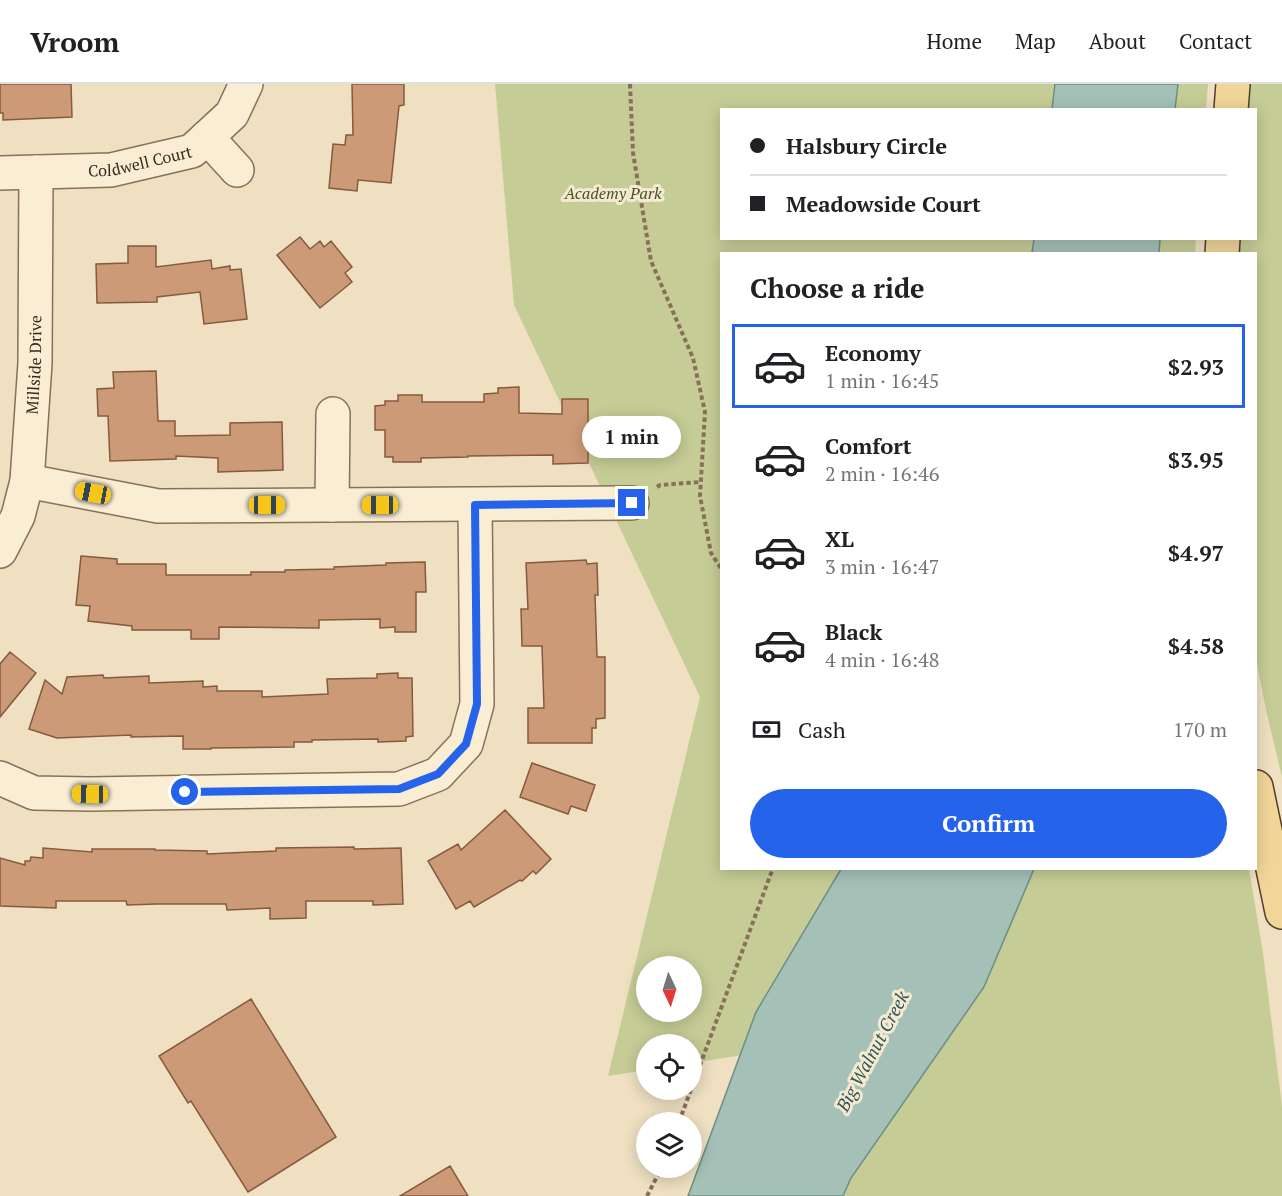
<!DOCTYPE html>
<html lang="en">
<head>
<meta charset="utf-8">
<style>
  :root { --surface:#fff; --page:#f2f2f2; --text:#202124; --muted:#757577; --line:#e0e0e0; --accent:#2563eb }
  body { margin:0; font-family:"PT Serif",serif; background:var(--page); color:var(--text); height:100vh; display:flex; flex-direction:column; font-size:22px; white-space:nowrap }
  * { box-sizing:border-box; margin:0 }
  p { font-size:20px; color:var(--muted) }
  .icon { flex:none; width:33px; height:33px; fill:none; stroke:currentColor; stroke-width:2; stroke-linecap:round; stroke-linejoin:round }
  .map { position:relative; flex:1; overflow:hidden }
  .details { position:absolute; left:720px; top:168px; width:537px; height:618px; display:flex; flex-direction:column; background:var(--surface); border-radius:0px; box-shadow:0 3px 15px #0003 }
  .details>* { flex:none }
  .hud { position:absolute; left:720px; top:24px; width:537px; height:132px; border-radius:0px; box-shadow:0 3px 15px #0003; display:grid; align-content:center; height:132px; padding:0 30px; background:var(--surface) }
  .needle { width:39px; rotate:176deg }
  .buttons { position:absolute; left:636px; top:872px; display:grid; gap:12px }
  .buttons a { display:grid; place-items:center; width:66px; height:66px; border-radius:50%; background:var(--surface); box-shadow:0 3px 15px #0003; font-size:30px }
  .end { position:absolute; width:27px; height:27px; margin:-14px; border:8px solid #2563eb; background:#fff; box-shadow:0 0 0 3px #fff }
  .from { border-radius:50% }
  .bubble { position:absolute; height:42px; border-radius:21px; background:var(--surface); box-shadow:0 3px 15px #0003; font-size:20px; font-weight:700; line-height:42px; text-align:center }
  .car { position:absolute; width:18px; height:36px; margin:-18px -9px; border-radius:8px; box-shadow:0 0 4px 2px #0007; background:linear-gradient(#f5c518 24%,#345 0 40%,#f5c518 0 76%,#345 0 86%,#f5c518 0) }
  .hud b { display:flex; align-items:center; gap:21px; height:57px; font-size:22px }
  .hud b+b { border-top:2px solid var(--line) }
  .hud i { width:15px; height:15px; background:var(--text) }
  ul { padding:0; list-style:none }
  li { display:flex; align-items:center; gap:18px; height:84px; margin:0 12px 9px; padding:0 18px; border:3px solid transparent; border-radius:0px }
  li div { flex:1 }
  li b { display:block; font-size:22px }
  li em { font-style:normal; font-weight:700 }
  li.active { border-color:var(--accent) }
  li>.icon { width:54px; height:54px; stroke-width:1.5 }
  h2 { padding:0 30px; font-size:27px; line-height:72px }
  .pay { display:flex; align-items:center; gap:15px; height:66px; padding:0 30px; font-size:22px }
  .pay p { margin-inline-start:auto }
  .action { display:flex; gap:12px; margin-top:auto; padding:12px 30px }
  .action a { flex:1; height:69px; border-radius:36px; background:var(--accent); color:#fff; font-size:24px; font-weight:700; line-height:69px; text-align:center }
  header { display:flex; align-items:center; gap:36px; box-sizing:border-box; height:84px; padding:0 30px; background:var(--surface); border-bottom:2px solid var(--line) }
  header strong { font-size:28px }
  nav { display:flex; gap:33px; margin-inline-start:auto; font-size:21px }
  .map>svg:first-child { display:block }
  .green { fill:#c6cc95; fill-rule:evenodd }
  .water { fill:#a4c0b7; stroke:#6b8e85; stroke-width:1.5 }
  .building { fill:#cc9a77; stroke:#865a3f; stroke-width:1.5 }
  .lines { fill:none; stroke-linecap:round; stroke-linejoin:round }
  .minor-casing { stroke:#877159; stroke-width:36 }
  .major-casing { stroke:#553f2d; stroke-width:36 }
  .path { stroke:#877159; stroke-width:4; stroke-dasharray:4.5 3; stroke-linecap:butt }
  .minor { stroke:#f9edd4; stroke-width:33 }
  .major { stroke:#f1d599; stroke-width:33 }
  .route { stroke:#2563eb; stroke-width:8 }
  .labels { text-anchor:middle; dominant-baseline:central; stroke-width:6; stroke-linejoin:round; paint-order:stroke }
  .street-label { font-size:16px; fill:#37291d; stroke:#f5ead1 }
  .park-label { font-size:16px; font-style:italic; fill:#485324; stroke:#f5ead1 }
  .water-label { font-size:18px; font-style:italic; fill:#2c5754; stroke:#f5ead1 }
</style>
</head>
<body>
<header>
<strong>Vroom</strong>
<nav><a>Home</a><a>Map</a><a>About</a><a>Contact</a></nav>
</header>
<div class="map">
<svg width="1282" height="1112" viewBox="0 0 1282 1112">
  <rect width="100%" height="100%" fill="#eee0c1"/>
  <!-- green -->
  <path class="green" d="M 495,0 L 1134,0 L 1131,25 L 722,26 L 722,154 L 1114,155 L 1112,170 L 722,170 L 722,784 L 958,785 L 886,948 L 692,979 L 692,960 L 646,960 L 646,986 L 608,992 L 700,613 L 514,221 ZM 646,882 L 692,882 L 692,927 L 646,927 Z
    M 1178,0 L 1208,0 L 1206,25 L 1175,26 Z
    M 1249,0 L 1282,0 L 1282,693 L 1266,626 L 1256,575 L 1256,170 L 1237,170 L 1238,155 L 1256,154 L 1256,26 L 1247,25 Z
    M 1160,155 L 1196,155 L 1195,169 L 1159,170 Z
    M 1034,785 L 1249,785 L 1263,869 L 1282,1022 L 1282,1112 L 843,1112 L 851,1094 L 984,903 Z"/>
  <!-- water -->
  <path class="water" d="M 1055,0 L 1178,0 L 1175,25 L 1052,25 Z
    M 1034,155 L 1034,154 L 1160,155 L 1159,169 L 1032,169 Z
    M 841,785 L 1034,785 L 984,903 L 851,1094 L 843,1112 L 688,1112 L 756,928 Z"/>
  <!-- building -->
  <path class="building" d="M 0,0 L 71,0 L 72,33 L 3,36 L 3,29 L 0,29 Z
    M 352,0 L 404,0 L 404,21 L 399,22 L 391,99 L 358,96 L 357,107 L 329,104 L 333,60 L 345,61 L 346,51 L 353,51 Z
    M 300,153 L 310,165 L 320,157 L 324,163 L 331,157 L 352,183 L 345,189 L 352,198 L 320,224 L 277,171 Z
    M 128,162 L 156,162 L 156,183 L 211,176 L 212,185 L 230,182 L 230,186 L 241,185 L 247,235 L 204,240 L 200,208 L 157,213 L 157,218 L 97,219 L 96,180 L 128,179 Z
    M 156,287 L 158,337 L 175,337 L 175,352 L 230,351 L 230,339 L 282,338 L 283,386 L 218,388 L 218,374 L 176,372 L 176,375 L 110,377 L 108,332 L 98,332 L 97,305 L 114,304 L 113,288 Z
    M 519,303 L 519,329 L 562,330 L 562,315 L 588,315 L 588,379 L 553,380 L 553,371 L 468,372 L 468,373 L 421,374 L 421,378 L 393,378 L 393,373 L 385,373 L 385,346 L 375,346 L 375,322 L 385,321 L 385,317 L 398,317 L 398,311 L 422,311 L 422,318 L 484,318 L 484,310 L 498,309 L 498,304 Z
    M 81,472 L 117,475 L 117,480 L 166,480 L 166,491 L 251,491 L 251,488 L 285,488 L 285,486 L 334,485 L 334,483 L 386,481 L 386,479 L 425,478 L 426,508 L 416,508 L 416,548 L 395,548 L 395,543 L 380,544 L 380,535 L 319,536 L 319,544 L 219,543 L 219,555 L 191,555 L 191,546 L 132,546 L 132,542 L 88,537 L 90,522 L 76,521 Z
    M 586,476 L 587,480 L 597,479 L 598,511 L 595,511 L 597,573 L 605,573 L 605,634 L 596,635 L 596,644 L 592,644 L 592,659 L 528,659 L 528,624 L 544,624 L 542,562 L 522,562 L 521,525 L 528,525 L 526,479 Z
    M 10,568 L 36,589 L 0,633 L 0,580 Z
    M 398,589 L 398,594 L 412,594 L 413,652 L 406,653 L 406,657 L 378,658 L 378,655 L 312,656 L 312,658 L 294,658 L 294,663 L 211,664 L 211,665 L 183,665 L 183,652 L 131,653 L 131,651 L 57,654 L 29,645 L 45,596 L 62,610 L 67,593 L 103,591 L 104,594 L 149,592 L 149,599 L 203,597 L 203,603 L 217,602 L 217,607 L 262,607 L 262,613 L 328,610 L 327,595 L 377,594 L 377,590 Z
    M 532,679 L 595,701 L 586,727 L 571,722 L 568,730 L 520,713 Z
    M 505,726 L 551,775 L 536,790 L 533,787 L 522,797 L 520,796 L 474,823 L 470,817 L 456,825 L 428,777 L 458,760 L 461,766 Z
    M 354,763 L 354,765 L 401,764 L 403,820 L 373,821 L 373,817 L 306,817 L 306,834 L 270,835 L 270,824 L 227,826 L 226,820 L 156,820 L 127,821 L 126,817 L 56,817 L 56,824 L 0,822 L 0,774 L 25,781 L 25,777 L 30,777 L 31,773 L 43,774 L 43,764 L 92,768 L 92,765 L 155,765 L 155,766 L 207,767 L 207,770 L 276,767 L 276,764 Z
    M 251,915 L 336,1053 L 248,1108 L 191,1017 L 188,1019 L 159,972 Z
    M 450,1082 L 468,1112 L 400,1112 Z"/>
  <g class="lines">
    <!-- minor casing -->
    <g class="minor-casing">
      <g id="minor">
        <path d="M 207,53 L 237,86"/>
        <path id="s1" d="M 0,89 L 111,86 L 192,67 L 232,30 L 246,0"/>
        <path d="M 27,397 L 158,422 L 632,419"/>
        <path d="M 332,421 L 333,330"/>
        <path id="s2" d="M 0,467 L 18,432 L 27,397 L 35,279 L 36,88"/>
        <path d="M 0,694 L 34,709 L 90,710 L 399,705 L 438,690 L 466,660 L 477,620 L 475,421"/>
      </g>
    </g>
    <!-- major casing -->
    <g class="major-casing">
      <path id="major" d="M 1231,26 L 1233,0
        M 1222,170 L 1223,154
        M 1256,703 L 1282,828"/>
    </g>
    <!-- path -->
    <path class="path" d="M 630,0 L 633,69 L 651,177 L 693,274 L 705,328 L 700,412 L 711,469 L 722,486
      M 657,403 L 660,401 L 700,398
      M 679,1038 L 773,784
      M 647,1112 L 662,1083"/>
    <!-- minor -->
    <use href="#minor" class="minor"/>
    <!-- major -->
    <use href="#major" class="major"/>
  </g>
  <g class="lines">
    <!-- route -->
    <path class="route" d="M 185,708 L 399,705 L 438,690 L 466,660 L 477,620 L 475,421 L 632,419"/>
  </g>
  <g class="labels">
    <!-- street labels -->
    <g class="street-label">
      <text stroke="none"><textPath href="#s1" startOffset="141">Coldwell Court</textPath></text>
      <text stroke="none"><textPath href="#s2" startOffset="192">Millside Drive</textPath></text>
    </g>
    <!-- park labels -->
    <g class="park-label">
      <text x="613" y="109">Academy Park</text>
    </g>
    <!-- water labels -->
    <g class="water-label">
      <text transform="translate(872 967) rotate(-62)">Big Walnut Creek</text>
    </g>
  </g>
</svg>
<div class="buttons">
<a><svg class="needle" viewBox="-14 -14 28 28"><path d="M0-13l5 13h-10z" fill="#e53935"/><path d="M0 13l5-13h-10z" fill="#757577"/></svg></a>
<a><svg class="icon" aria-label="locate" viewBox="0 0 24 24"><circle cx="12" cy="12" r="6"/><path d="M12 2v4M12 18v4M2 12h4M18 12h4"/></svg></a>
<a><svg class="icon" aria-label="layers" viewBox="0 0 24 24"><path d="M12 4l9 5-9 5-9-5zM3 14l9 5 9-5"/></svg></a>
</div>
<i class="end from" style="left:185px;top:708px"></i>
<i class="end" style="left:632px;top:419px"></i>
<div class="bubble" style="left:582px;top:332px;width:99px">1 min</div>
<i class="car" style="left:93px;top:409px;rotate:281deg"></i>
<i class="car" style="left:267px;top:421px;rotate:90deg"></i>
<i class="car" style="left:380px;top:421px;rotate:270deg"></i>
<i class="car" style="left:90px;top:710px;rotate:271deg"></i>
<div class="hud">
<b><i class="from"></i>Halsbury Circle</b>
<b><i></i>Meadowside Court</b>
</div>
<section class="details">
<h2>Choose a ride</h2>
<ul>
<li class="active"><svg class="icon" aria-label="car" viewBox="0 0 24 24"><path d="M5 17H2v-5l4-1 3-4h7l3 4 3 1v5h-3M9 17h6M6 11h13"/><circle cx="7" cy="17" r="2"/><circle cx="17" cy="17" r="2"/></svg><div><b>Economy</b><p>1 min · 16:45</p></div><em>$2.93</em></li>
<li><svg class="icon" aria-label="car" viewBox="0 0 24 24"><path d="M5 17H2v-5l4-1 3-4h7l3 4 3 1v5h-3M9 17h6M6 11h13"/><circle cx="7" cy="17" r="2"/><circle cx="17" cy="17" r="2"/></svg><div><b>Comfort</b><p>2 min · 16:46</p></div><em>$3.95</em></li>
<li><svg class="icon" aria-label="car" viewBox="0 0 24 24"><path d="M5 17H2v-5l4-1 3-4h7l3 4 3 1v5h-3M9 17h6M6 11h13"/><circle cx="7" cy="17" r="2"/><circle cx="17" cy="17" r="2"/></svg><div><b>XL</b><p>3 min · 16:47</p></div><em>$4.97</em></li>
<li><svg class="icon" aria-label="car" viewBox="0 0 24 24"><path d="M5 17H2v-5l4-1 3-4h7l3 4 3 1v5h-3M9 17h6M6 11h13"/><circle cx="7" cy="17" r="2"/><circle cx="17" cy="17" r="2"/></svg><div><b>Black</b><p>4 min · 16:48</p></div><em>$4.58</em></li>
</ul>
<div class="pay"><svg class="icon" aria-label="cash" viewBox="0 0 24 24"><path d="M3 7h18v10H3z"/><circle cx="12" cy="12" r="2"/></svg>Cash<p>170 m</p></div>
<div class="action"><a>Confirm</a></div>
</section>
</div>
</body>
</html>
